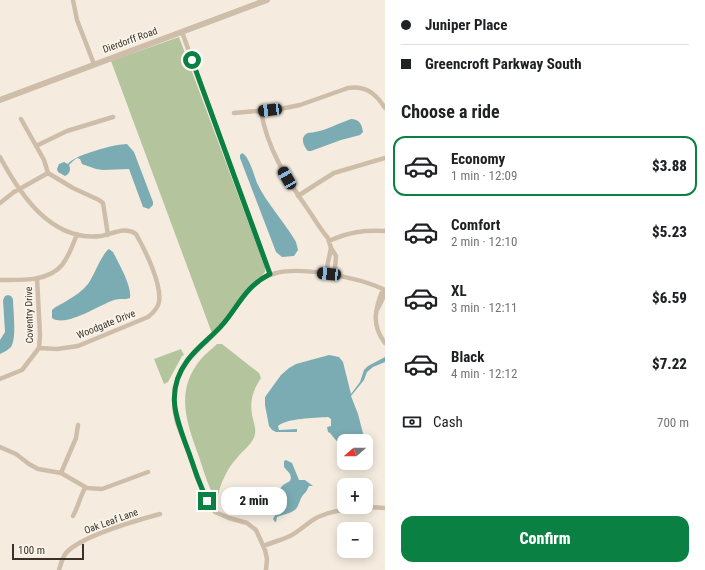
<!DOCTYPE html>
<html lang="en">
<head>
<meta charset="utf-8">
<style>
  :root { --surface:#fff; --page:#f2f2f2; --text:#202124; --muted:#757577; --line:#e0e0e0; --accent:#0b8043 }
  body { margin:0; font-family:"Roboto Condensed",sans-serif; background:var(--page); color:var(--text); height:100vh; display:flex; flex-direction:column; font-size:15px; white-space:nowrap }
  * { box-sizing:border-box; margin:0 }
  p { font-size:13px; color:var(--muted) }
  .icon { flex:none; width:22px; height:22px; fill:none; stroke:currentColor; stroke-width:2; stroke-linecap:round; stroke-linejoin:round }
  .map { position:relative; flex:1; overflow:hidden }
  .sheet { display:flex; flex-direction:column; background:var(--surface); width:320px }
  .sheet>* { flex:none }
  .banner { display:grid; align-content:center; height:88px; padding:0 16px; background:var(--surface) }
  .needle { width:26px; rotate:250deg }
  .buttons { position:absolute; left:337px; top:434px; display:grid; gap:8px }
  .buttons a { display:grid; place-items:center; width:36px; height:36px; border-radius:8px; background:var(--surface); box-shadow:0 2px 10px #0003; font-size:20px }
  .scale { position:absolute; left:12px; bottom:10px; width:72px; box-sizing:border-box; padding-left:4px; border:2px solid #3b302a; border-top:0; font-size:11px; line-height:14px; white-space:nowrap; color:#3b302a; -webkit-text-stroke:3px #fbf6ec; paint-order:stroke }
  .end { position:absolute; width:18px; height:18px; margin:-9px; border:5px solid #0b8043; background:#fff; box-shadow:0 0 0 2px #fff }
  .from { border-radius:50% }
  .bubble { position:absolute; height:28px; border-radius:12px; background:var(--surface); box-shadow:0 2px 10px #0003; font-size:13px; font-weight:800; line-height:28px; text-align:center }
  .car { position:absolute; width:12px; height:24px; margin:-12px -6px; border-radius:5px; box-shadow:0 0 3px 1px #0007; background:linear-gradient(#222 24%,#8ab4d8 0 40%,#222 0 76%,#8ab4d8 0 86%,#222 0) }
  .banner b { display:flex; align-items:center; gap:14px; height:38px; font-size:15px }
  .banner b+b { border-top:1px solid var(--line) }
  .banner i { width:10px; height:10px; background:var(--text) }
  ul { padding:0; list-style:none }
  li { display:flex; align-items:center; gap:12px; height:60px; margin:0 8px 6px; padding:0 8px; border:2px solid transparent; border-radius:12px }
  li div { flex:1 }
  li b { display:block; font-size:15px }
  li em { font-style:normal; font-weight:800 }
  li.selected { border-color:var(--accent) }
  li>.icon { width:36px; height:36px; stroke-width:1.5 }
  h2 { padding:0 16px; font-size:18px; line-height:48px }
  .pay { display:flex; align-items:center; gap:10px; height:44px; padding:0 16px; font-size:15px }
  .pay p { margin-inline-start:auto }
  .action { display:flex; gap:8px; margin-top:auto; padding:8px 16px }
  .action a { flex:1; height:46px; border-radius:12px; background:var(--accent); color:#fff; font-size:16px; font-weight:800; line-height:46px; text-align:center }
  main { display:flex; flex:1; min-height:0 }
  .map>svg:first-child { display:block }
  .green { fill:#b4c59d }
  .water { fill:#7bacb4 }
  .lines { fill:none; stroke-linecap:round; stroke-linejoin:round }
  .minor { stroke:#cebda9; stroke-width:4.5 }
  .tertiary { stroke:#cebda9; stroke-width:6 }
  .route { stroke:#0b8043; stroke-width:5 }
  .labels { text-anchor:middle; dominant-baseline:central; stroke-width:3; stroke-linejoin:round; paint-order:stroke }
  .street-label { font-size:10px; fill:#3b302a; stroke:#fbf6ec }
</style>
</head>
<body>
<main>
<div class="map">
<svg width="385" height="570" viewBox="0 0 385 570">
  <rect width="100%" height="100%" fill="#f5ecdf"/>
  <!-- green -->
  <path class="green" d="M 179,37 L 265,267 L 265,272 L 257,281 L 213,336 L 111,61 Z
    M 217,344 L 222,344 L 259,373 L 261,378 C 252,392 249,402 253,419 C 254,423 256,429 255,434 C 254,443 242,451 237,458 C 228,467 220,484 218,496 L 215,497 C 207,485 203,468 198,454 C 186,421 175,390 201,359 C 205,354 212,349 217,344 Z
    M 181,349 L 184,355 L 182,356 L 168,382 L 164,384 L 154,359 Z"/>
  <!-- water -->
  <path class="water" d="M 351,119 C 359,119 362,124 363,132 L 360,135 L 341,140 L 311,151 L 308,151 C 304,147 300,138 306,134 C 308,132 312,133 315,132 C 327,130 339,123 351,119 Z
    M 127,144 L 134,152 L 153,202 L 153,205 L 149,209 L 143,207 L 129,169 L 103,170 L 96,169 L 82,164 L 80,159 L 77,158 L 73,161 L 69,165 C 71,169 70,174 65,176 L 58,172 L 57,169 L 59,164 L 64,162 L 68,164 C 74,155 115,144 127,144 Z
    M 242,153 C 249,156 254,175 257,183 C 267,204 284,221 296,242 L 298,250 L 294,256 L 282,257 L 276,252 L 240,158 L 240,155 Z
    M 109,249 L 113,252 C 119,264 132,286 130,298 C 125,300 120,298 114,300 C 99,305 66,328 52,318 L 52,310 C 56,306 62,304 68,300 C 75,296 82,291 88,284 C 94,276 102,253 109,249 Z
    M 8,295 L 11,296 L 13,299 C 13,310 17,338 11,347 C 8,350 4,352 0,354 L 0,340 L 5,332 L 3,300 L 5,296 Z
    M 329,355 L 339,357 L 343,362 L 351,394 L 360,382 L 364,370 L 368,366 L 385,357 L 385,362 L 373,367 L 367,372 L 364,380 L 351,396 L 358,414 L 365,441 L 344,441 L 344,449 L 334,438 L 330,433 L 328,432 L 327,427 L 331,426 L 331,419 L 328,417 C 314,418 288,418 278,426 L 279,430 L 297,429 L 297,432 L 276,432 L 272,430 L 269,426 L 265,405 L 265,397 L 281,375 L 289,368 L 296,364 Z
    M 286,460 L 292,463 L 299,480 L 305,480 L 313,486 L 309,486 L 306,492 C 300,496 300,504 296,509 C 290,514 284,514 277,517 L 276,522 L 275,522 L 273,519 L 278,510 L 274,496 L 283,485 L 290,481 L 291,478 L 290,474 L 284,467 L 284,461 Z"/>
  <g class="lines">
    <!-- minor -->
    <path class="minor" d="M 73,0 L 77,20 L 94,64
      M 182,32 L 270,274
      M 261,111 C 267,148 286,178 307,208 C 314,218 320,229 328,238 L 331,248
      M 234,113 L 280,109 L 300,105 L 348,88 C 366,85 376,94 385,108
      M 21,119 L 44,160 L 48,173
      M 36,146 L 67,131 L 113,117
      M 0,157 C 20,194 51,242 101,236 C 113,234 125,226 136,234 C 145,250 162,284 159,302 C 158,308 153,313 148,317 L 78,346 L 57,349 L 39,348
      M 298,196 L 318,183 L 334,173 L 385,158
      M 0,203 L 14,192 L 48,173 L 73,188 L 99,200 L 103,203 L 108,235
      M 329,241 C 349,232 363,230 385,231
      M 331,248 L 336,256 L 335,269 L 329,274 L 327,267 Z
      M 0,280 C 20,280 48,282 62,265 C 69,256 73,245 77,234
      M 383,289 C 375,309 371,325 385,343
      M 377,310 L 385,294
      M 0,379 L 22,370 L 39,348 L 40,335 L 37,278
      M 0,447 L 16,454 L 29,464 L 38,469 L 61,473 L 87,488 L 102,489 L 148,472
      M 61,473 L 76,438 L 78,425
      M 73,516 C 78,507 80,497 85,488
      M 264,546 C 272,542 282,540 290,536 C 300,531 308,522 318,517 C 339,508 362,506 385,508
      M 59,570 C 61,564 62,558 66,553 C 81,536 138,520 160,514
      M 266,570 L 267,559 L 265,550 L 256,530 L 247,523 L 229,518 L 215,512 L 207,501 L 177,422 C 173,407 173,392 178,377 C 187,355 210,341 225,322 C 234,311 240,298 250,288 C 256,282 264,276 273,274 C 299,265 361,278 385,290"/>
    <!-- tertiary -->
    <path class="tertiary" d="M 0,100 L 267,0"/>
  </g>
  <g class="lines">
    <!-- route -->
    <path class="route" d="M 192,60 L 270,274 C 246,286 239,305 223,324 C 212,337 197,347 187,361 C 164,393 177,420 189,453 C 194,469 200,485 207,501"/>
  </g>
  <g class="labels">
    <!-- street labels -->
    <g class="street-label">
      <text transform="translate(130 40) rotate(-20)">Dierdorff Road</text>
      <text transform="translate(29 315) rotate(-91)">Coventry Drive</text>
      <text transform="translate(106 324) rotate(-22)">Woodgate Drive</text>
      <text transform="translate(111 521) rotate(-20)">Oak Leaf Lane</text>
    </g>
  </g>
</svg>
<div class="buttons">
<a><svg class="needle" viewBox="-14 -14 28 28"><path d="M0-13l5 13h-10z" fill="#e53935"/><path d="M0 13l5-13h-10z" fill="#757577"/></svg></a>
<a>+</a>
<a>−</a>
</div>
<div class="scale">100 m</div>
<i class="end from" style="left:192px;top:60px"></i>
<i class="end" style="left:207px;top:501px"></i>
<div class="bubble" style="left:221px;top:487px;width:66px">2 min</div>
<i class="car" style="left:270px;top:110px;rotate:263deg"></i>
<i class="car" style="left:287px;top:178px;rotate:330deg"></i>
<i class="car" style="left:329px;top:274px;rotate:276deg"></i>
</div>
<section class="sheet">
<div class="banner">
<b><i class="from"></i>Juniper Place</b>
<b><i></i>Greencroft Parkway South</b>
</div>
<h2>Choose a ride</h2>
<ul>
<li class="selected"><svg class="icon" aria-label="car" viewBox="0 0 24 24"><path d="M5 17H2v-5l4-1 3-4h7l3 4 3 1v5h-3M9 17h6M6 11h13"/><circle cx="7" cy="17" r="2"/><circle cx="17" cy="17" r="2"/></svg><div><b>Economy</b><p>1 min · 12:09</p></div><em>$3.88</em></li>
<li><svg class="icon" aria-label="car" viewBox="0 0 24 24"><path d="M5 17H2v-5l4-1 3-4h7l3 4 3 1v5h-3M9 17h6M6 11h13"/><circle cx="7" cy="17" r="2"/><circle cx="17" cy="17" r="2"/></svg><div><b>Comfort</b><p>2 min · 12:10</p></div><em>$5.23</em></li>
<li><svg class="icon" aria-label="car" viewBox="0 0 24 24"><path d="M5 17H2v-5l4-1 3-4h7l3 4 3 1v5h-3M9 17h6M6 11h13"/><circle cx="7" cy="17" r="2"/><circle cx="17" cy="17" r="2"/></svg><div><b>XL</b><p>3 min · 12:11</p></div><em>$6.59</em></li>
<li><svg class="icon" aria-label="car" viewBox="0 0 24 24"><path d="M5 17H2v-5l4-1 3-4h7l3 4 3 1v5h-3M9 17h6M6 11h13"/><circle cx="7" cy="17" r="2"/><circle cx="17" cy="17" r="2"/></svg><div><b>Black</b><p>4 min · 12:12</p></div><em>$7.22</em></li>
</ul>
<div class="pay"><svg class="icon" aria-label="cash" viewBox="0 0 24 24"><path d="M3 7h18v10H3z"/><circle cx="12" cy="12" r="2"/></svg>Cash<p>700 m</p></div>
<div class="action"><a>Confirm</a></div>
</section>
</main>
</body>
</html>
